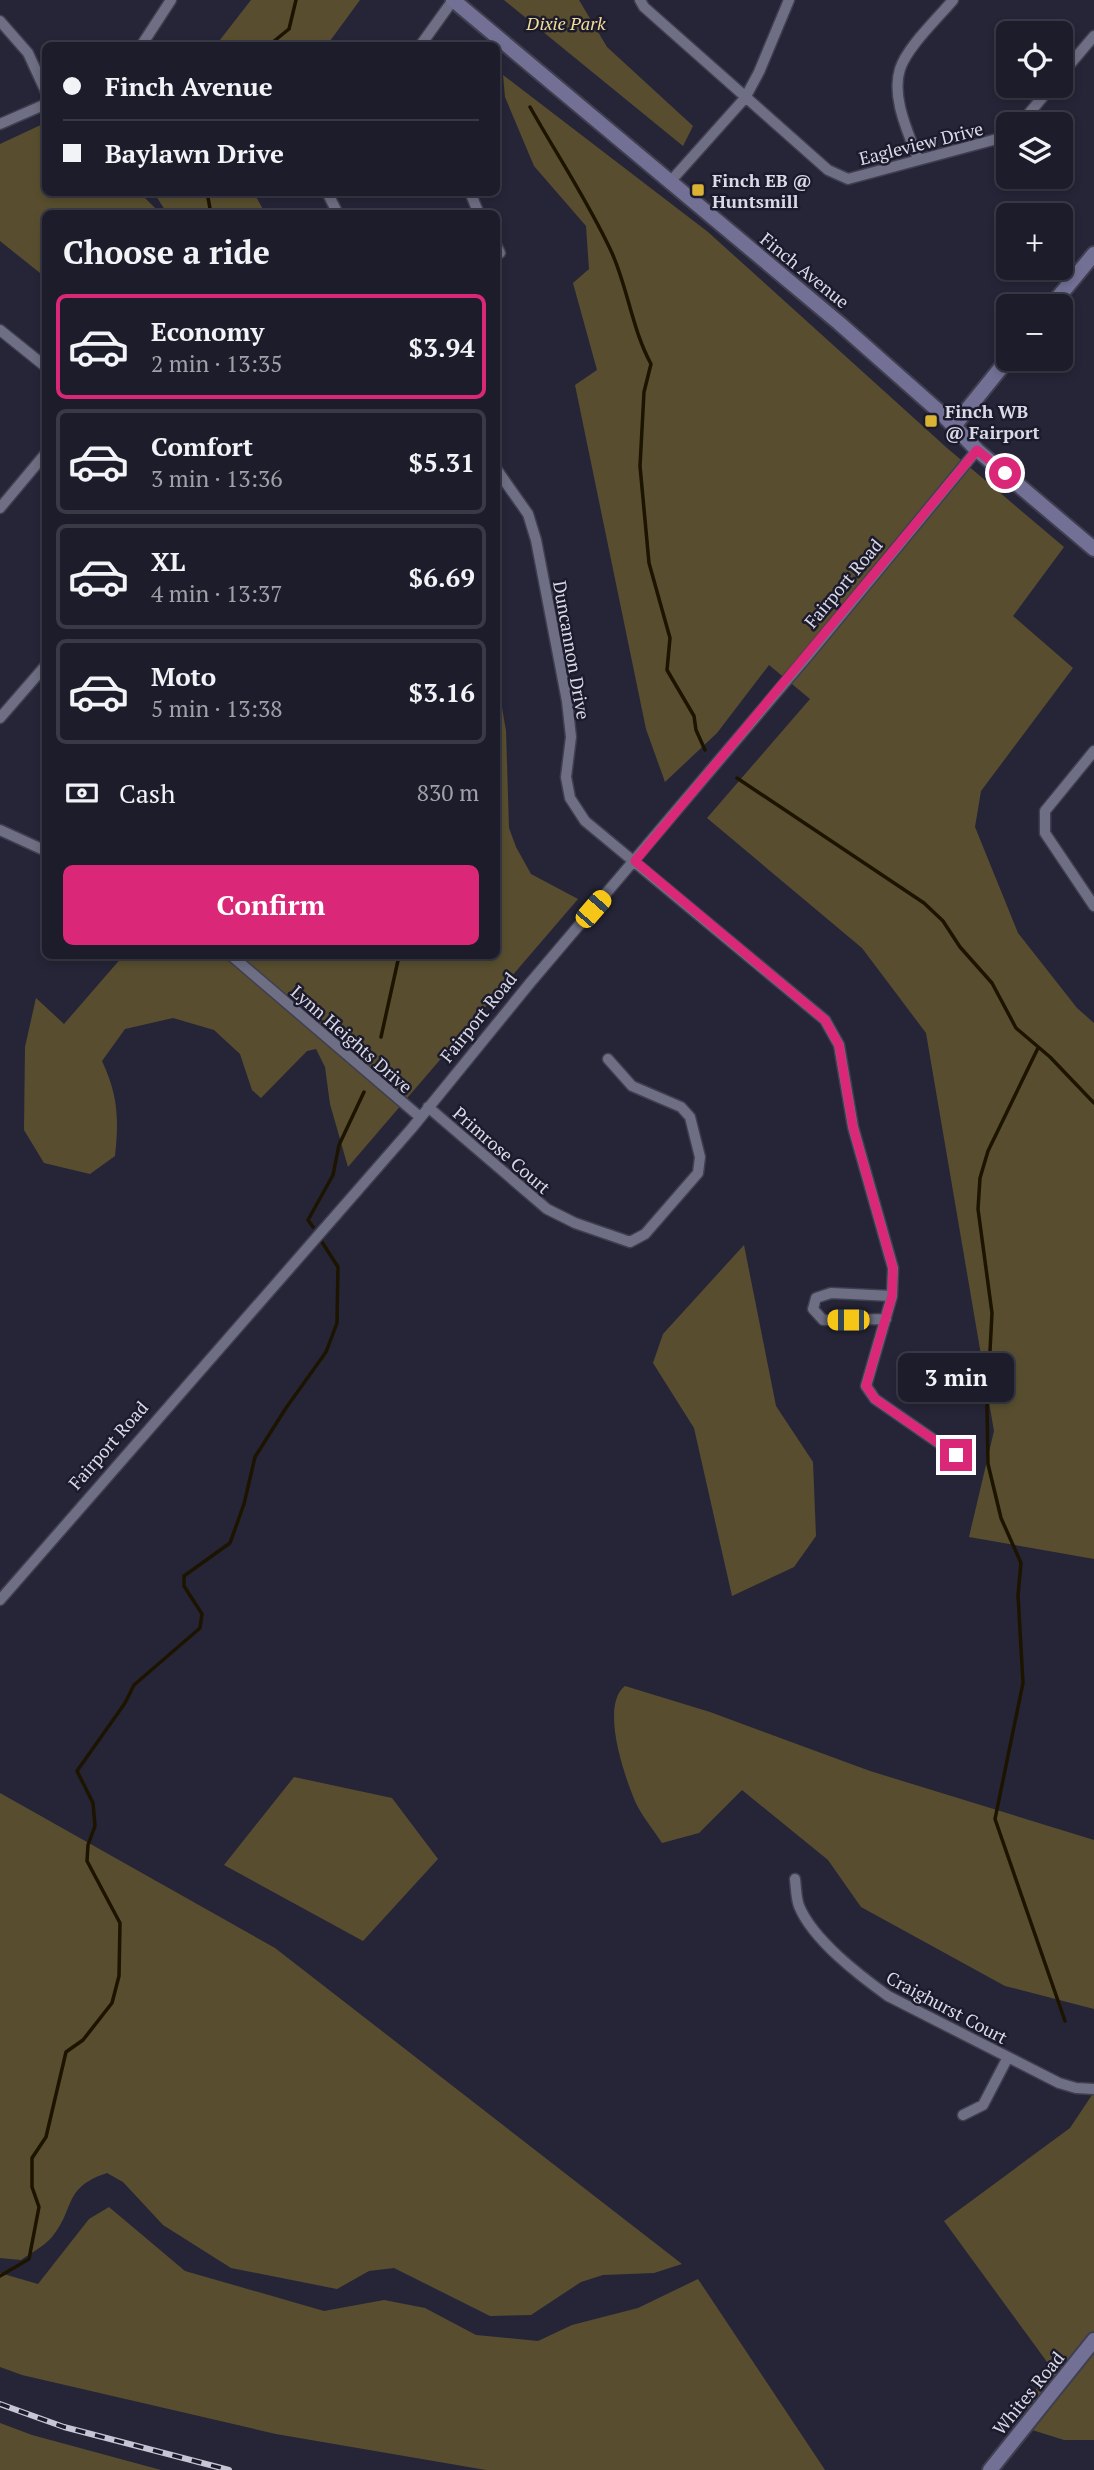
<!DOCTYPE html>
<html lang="en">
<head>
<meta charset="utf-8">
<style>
  :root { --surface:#1c1c2a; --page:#252532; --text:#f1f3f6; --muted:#a0a1a8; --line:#3a3a47; --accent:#db2777 }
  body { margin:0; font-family:"PT Serif",serif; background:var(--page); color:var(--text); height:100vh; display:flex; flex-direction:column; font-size:26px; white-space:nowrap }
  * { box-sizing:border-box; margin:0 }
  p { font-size:23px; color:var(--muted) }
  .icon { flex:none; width:38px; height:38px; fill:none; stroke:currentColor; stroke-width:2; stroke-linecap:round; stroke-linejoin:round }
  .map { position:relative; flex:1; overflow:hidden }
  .details { position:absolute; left:42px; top:210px; width:458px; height:749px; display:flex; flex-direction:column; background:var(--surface); border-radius:10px; box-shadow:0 4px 10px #0003,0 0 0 2px var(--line) }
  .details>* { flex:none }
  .guide { position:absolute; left:42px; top:42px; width:458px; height:154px; border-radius:10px; box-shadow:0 4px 10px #0003,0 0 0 2px var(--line); display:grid; align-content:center; height:154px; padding:0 21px; background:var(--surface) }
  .buttons { position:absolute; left:996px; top:21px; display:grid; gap:14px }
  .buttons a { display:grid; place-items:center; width:77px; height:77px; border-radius:10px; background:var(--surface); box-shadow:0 4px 10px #0003,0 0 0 2px var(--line); font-size:35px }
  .end { position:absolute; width:32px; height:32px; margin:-16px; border:9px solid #db2777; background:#fff; box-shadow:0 0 0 4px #fff }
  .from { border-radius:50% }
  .bubble { position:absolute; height:49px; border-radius:10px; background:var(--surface); box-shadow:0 4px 10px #0003,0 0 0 2px var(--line); font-size:23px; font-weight:700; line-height:49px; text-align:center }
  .car { position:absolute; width:21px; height:42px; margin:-21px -10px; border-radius:9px; box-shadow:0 0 5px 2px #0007; background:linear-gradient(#f5c518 24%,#345 0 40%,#f5c518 0 76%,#345 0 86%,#f5c518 0) }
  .guide b { display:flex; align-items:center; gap:24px; height:66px; font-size:26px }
  .guide b+b { border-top:2px solid var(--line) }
  .guide i { width:18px; height:18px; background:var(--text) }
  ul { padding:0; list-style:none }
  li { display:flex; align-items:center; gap:21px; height:105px; margin:0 14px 10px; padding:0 7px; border:4px solid var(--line); border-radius:10px }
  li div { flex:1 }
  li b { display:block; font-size:26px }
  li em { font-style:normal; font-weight:700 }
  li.on { border-color:var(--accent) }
  li>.icon { width:63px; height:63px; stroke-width:1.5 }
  h2 { padding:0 21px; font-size:32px; line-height:84px }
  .pay { display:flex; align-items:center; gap:18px; height:77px; padding:0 21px; font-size:26px }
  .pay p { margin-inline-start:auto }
  .primary-button { display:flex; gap:14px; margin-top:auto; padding:14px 21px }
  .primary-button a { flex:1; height:80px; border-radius:10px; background:var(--accent); color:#fff; font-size:28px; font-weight:700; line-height:80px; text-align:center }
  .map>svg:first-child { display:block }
  .green { fill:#584e2f }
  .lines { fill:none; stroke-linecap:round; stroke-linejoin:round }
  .stream { stroke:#1d1400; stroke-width:3.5 }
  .street-casing { stroke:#403f4f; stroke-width:13 }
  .secondary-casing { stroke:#403f4f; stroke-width:18 }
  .street { stroke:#6e6e84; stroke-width:10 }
  .secondary { stroke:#727095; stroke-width:14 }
  .rail-casing { stroke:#c6c5d3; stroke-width:6 }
  .rail { stroke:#1c1b2d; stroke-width:3.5; stroke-dasharray:10; stroke-linecap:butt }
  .route { stroke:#db2777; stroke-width:9 }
  .poi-dot { fill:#dab333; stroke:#1c1b2d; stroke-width:2.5 }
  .labels { text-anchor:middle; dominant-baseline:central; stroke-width:5; stroke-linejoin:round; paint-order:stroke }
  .park-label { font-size:18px; font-style:italic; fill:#f4dd9b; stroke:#1c1b2d }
  .street-label { font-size:18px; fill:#dadae7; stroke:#1c1b2d }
  .poi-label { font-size:18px; font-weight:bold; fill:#dadae7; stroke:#1c1b2d; text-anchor:start }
</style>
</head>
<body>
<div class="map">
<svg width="1094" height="2470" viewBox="0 0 1094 2470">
  <rect width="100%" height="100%" fill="#262538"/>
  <!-- green -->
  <path class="green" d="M 251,0 L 360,0 L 327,45 L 216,45 Z
    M 504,0 L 579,0 L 607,47 L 693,126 L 683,146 Z
    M 503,75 L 708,232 L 947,448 L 1064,547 L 1013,616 L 1073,668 L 981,791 L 975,827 L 1018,933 L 1077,1008 L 1094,1023 L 1094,1559 L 969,1537 L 994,1431 L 926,1033 L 862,948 L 707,818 L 810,699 L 769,665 L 717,733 L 665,782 L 646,729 L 575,385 L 597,370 L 573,283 L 589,269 L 586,226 L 534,166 L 505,97 Z
    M 45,123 L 46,192 L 140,193 L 158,211 L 158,214 L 46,214 L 45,277 L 0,241 L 0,144 Z
    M 154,193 L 254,193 L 265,213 L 167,213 Z
    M 497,679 L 506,731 L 509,828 L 516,847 L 531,874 L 578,899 L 348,1167 L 330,1104 L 325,1067 L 316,1049 L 307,1051 L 261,1098 L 252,1090 L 240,1054 L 214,1030 L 173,1018 L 125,1029 L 102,1061 C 118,1095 119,1119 115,1156 L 90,1174 L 44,1163 L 24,1130 L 25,1047 L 36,998 L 64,1024 L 123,956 L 497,956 Z
    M 744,1245 L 776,1406 L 813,1462 L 816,1536 L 794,1567 L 732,1596 L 694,1428 L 653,1363 L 663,1334 Z
    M 625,1686 L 710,1712 L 870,1771 L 1094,1840 L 1094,2009 L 1005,1986 L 861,1907 L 828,1860 L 742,1790 L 699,1833 L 662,1843 C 653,1829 641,1815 635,1801 C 624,1775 600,1705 625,1686 Z
    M 294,1777 L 392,1798 L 438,1859 L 363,1941 L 224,1865 Z
    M 0,1793 L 275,1948 L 682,2264 L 654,2273 L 603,2275 L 581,2282 L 531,2315 L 490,2316 L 394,2268 L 369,2271 L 337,2289 L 231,2268 L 163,2225 L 123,2182 L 107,2173 C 62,2188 76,2208 52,2237 C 44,2246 31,2253 21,2260 L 0,2258 Z
    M 1094,2092 L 1094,2440 L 1064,2440 L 1029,2429 L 1025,2408 L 1050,2366 L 944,2221 L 1070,2128 Z
    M 109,2207 L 185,2271 L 324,2311 L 384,2300 L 425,2308 L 476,2335 L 538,2341 L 572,2325 L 638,2308 L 698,2279 L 825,2470 L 486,2470 L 276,2434 L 22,2375 L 0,2367 L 0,2273 L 38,2284 L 89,2219 Z
    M 0,2423 L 32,2435 L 161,2470 L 0,2470 Z"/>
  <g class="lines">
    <!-- stream -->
    <path class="stream" d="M 268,46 L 289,29 L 296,0
      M 530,107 C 557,155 589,203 612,253 C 628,289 632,329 651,364 L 644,392 L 640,466 L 649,563 L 670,638 L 667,670 L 694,716 L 696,730 L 705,750
      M 207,192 L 211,214
      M 737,778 L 924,903 L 943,921 L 960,947 L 992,983 L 1016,1028 L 1050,1057 L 1094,1103
      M 381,1037 L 399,956
      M 1038,1048 L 988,1151 L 980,1178 L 978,1209 L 992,1313 L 987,1408 L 988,1464 L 1001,1518 L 1021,1563 L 1018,1595 L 1023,1683 L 995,1819 L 1065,2021
      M 313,1227 L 308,1220 L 333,1175 L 339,1145 L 364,1092
      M 0,2276 L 29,2259 L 39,2207 L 32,2187 L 32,2158 L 46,2137 L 66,2052 L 83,2040 L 112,2003 L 119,1976 L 120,1923 L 87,1861 L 88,1845 L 95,1826 L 93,1803 L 77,1771 L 125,1703 L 134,1685 L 200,1628 L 202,1614 L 184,1586 L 184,1576 L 230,1543 L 244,1504 L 255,1457 L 286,1408 L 326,1352 L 337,1323 L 338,1267 L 322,1242"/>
    <!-- street casing -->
    <g class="street-casing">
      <path id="street" d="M 640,0 L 644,7 L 828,170 L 848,179 L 1008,136
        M 0,21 L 28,53 L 46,92
        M 141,46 L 171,0
        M 420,46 L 453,0
        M 1060,76 L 1094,36
        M 0,124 L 46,104
        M 1020,124 L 1052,86
        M 918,159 C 908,132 891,97 900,69 C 907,47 938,18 953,0
        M 669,183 L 745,98 L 759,72 L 789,0
        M 327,192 L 338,214
        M 470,192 L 479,214
        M 497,247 L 500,253
        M 0,330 L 46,367
        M 497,470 L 528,514 L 536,540 L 567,701 L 571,737 L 566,777 L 570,798 L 585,821 L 825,1020 L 839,1045 L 853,1127 L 893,1268 L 892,1296 L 866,1386 L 875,1399 L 956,1455
        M 0,508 L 46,453
        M 0,718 L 46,665
        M 1094,751 L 1045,811 L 1045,833 L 1094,906
        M 0,830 L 46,851
        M 232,956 L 420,1117
        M 428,1107 L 547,1209 L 575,1223 L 630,1242 L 645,1234 L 698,1173 L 700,1157 L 690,1117 L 681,1107 L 632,1086 L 608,1059
        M 886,1319 L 823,1320 L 813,1309 L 816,1298 L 831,1293 L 892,1296
        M 0,1600 L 412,1128 L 530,983 L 810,653 L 977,450
        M 795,1879 C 796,1887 796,1898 799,1906 C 813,1940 859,1975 888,1996 L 1059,2083 L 1076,2088 L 1094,2089
        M 963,2115 L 983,2105 L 1008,2057"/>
    </g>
    <!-- secondary casing -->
    <g class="secondary-casing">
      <path id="secondary" d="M 453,0 L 839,323 L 943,415 L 977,450 L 1094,549
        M 1051,306 L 1094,254
        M 954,426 L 1008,359
        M 990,2470 L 1094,2340"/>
    </g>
    <!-- street -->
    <use href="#street" class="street"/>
    <!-- secondary -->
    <use href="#secondary" class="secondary"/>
    <!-- rail casing -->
    <g class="rail-casing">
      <path id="rail" d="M 0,2404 L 64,2427 L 229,2470"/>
    </g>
    <!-- rail -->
    <use href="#rail" class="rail"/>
  </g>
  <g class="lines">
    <!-- route -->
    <path class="route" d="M 956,1455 L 875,1399 L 866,1386 L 892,1296 L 893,1268 L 853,1127 L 839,1045 L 825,1020 L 635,861 L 977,450 L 1005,473"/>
  </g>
  <!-- markers -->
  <g class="poi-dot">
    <rect x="691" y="183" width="14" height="14" rx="3.5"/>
    <rect x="924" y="414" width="14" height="14" rx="3.5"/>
  </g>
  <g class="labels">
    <!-- park labels -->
    <g class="park-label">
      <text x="566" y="23">Dixie Park</text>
    </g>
    <!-- street labels -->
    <g class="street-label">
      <text transform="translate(921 143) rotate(-14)">Eagleview Drive</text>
      <text transform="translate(805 270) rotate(39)">Finch Avenue</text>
      <text transform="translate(843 583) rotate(-50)">Fairport Road</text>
      <text transform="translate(572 650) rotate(80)">Duncannon Drive</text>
      <text transform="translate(478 1017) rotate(-51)">Fairport Road</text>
      <text transform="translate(352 1039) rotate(41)">Lynn Heights Drive</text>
      <text transform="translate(502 1150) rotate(41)">Primrose Court</text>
      <text transform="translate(108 1445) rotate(-49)">Fairport Road</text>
      <text transform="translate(947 2007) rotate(28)">Craighurst Court</text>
      <text transform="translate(1028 2393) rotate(-51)">Whites Road</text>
    </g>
    <!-- poi labels -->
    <g class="poi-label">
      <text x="712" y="180">Finch EB @<tspan x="712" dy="21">Huntsmill</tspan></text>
      <text x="945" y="411">Finch WB<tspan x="945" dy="21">@ Fairport</tspan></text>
    </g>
  </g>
</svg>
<div class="buttons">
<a><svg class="icon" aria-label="locate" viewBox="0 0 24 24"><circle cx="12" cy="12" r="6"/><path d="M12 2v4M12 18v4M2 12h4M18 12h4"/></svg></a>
<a><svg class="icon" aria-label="layers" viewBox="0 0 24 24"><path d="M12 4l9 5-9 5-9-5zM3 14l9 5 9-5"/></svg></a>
<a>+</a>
<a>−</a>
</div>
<i class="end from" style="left:1005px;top:473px"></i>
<i class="end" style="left:956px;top:1455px"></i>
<div class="bubble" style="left:898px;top:1353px;width:116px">3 min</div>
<i class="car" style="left:593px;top:909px;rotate:41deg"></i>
<i class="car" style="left:848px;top:1320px;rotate:270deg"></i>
<div class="guide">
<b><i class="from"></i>Finch Avenue</b>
<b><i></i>Baylawn Drive</b>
</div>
<section class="details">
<h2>Choose a ride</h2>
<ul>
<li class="on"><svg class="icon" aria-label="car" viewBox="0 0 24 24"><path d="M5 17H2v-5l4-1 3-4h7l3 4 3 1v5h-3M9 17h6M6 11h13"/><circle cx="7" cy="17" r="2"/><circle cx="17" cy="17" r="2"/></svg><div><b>Economy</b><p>2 min · 13:35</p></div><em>$3.94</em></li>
<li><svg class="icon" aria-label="car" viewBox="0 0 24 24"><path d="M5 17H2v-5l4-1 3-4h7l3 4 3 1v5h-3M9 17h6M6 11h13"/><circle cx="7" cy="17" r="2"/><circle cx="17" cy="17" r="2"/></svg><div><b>Comfort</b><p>3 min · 13:36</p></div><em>$5.31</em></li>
<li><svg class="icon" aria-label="car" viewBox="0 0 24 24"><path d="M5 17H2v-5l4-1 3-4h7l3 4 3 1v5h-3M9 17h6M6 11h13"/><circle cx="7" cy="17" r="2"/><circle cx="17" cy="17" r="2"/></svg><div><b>XL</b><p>4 min · 13:37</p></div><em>$6.69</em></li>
<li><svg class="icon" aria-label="car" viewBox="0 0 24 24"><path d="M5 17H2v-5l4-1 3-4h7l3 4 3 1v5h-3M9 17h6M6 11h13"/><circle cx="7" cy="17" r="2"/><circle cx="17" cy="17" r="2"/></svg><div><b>Moto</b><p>5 min · 13:38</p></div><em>$3.16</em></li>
</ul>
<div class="pay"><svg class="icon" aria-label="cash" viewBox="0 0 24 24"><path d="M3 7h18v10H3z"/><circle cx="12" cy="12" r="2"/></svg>Cash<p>830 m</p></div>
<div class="primary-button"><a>Confirm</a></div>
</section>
</div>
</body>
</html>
